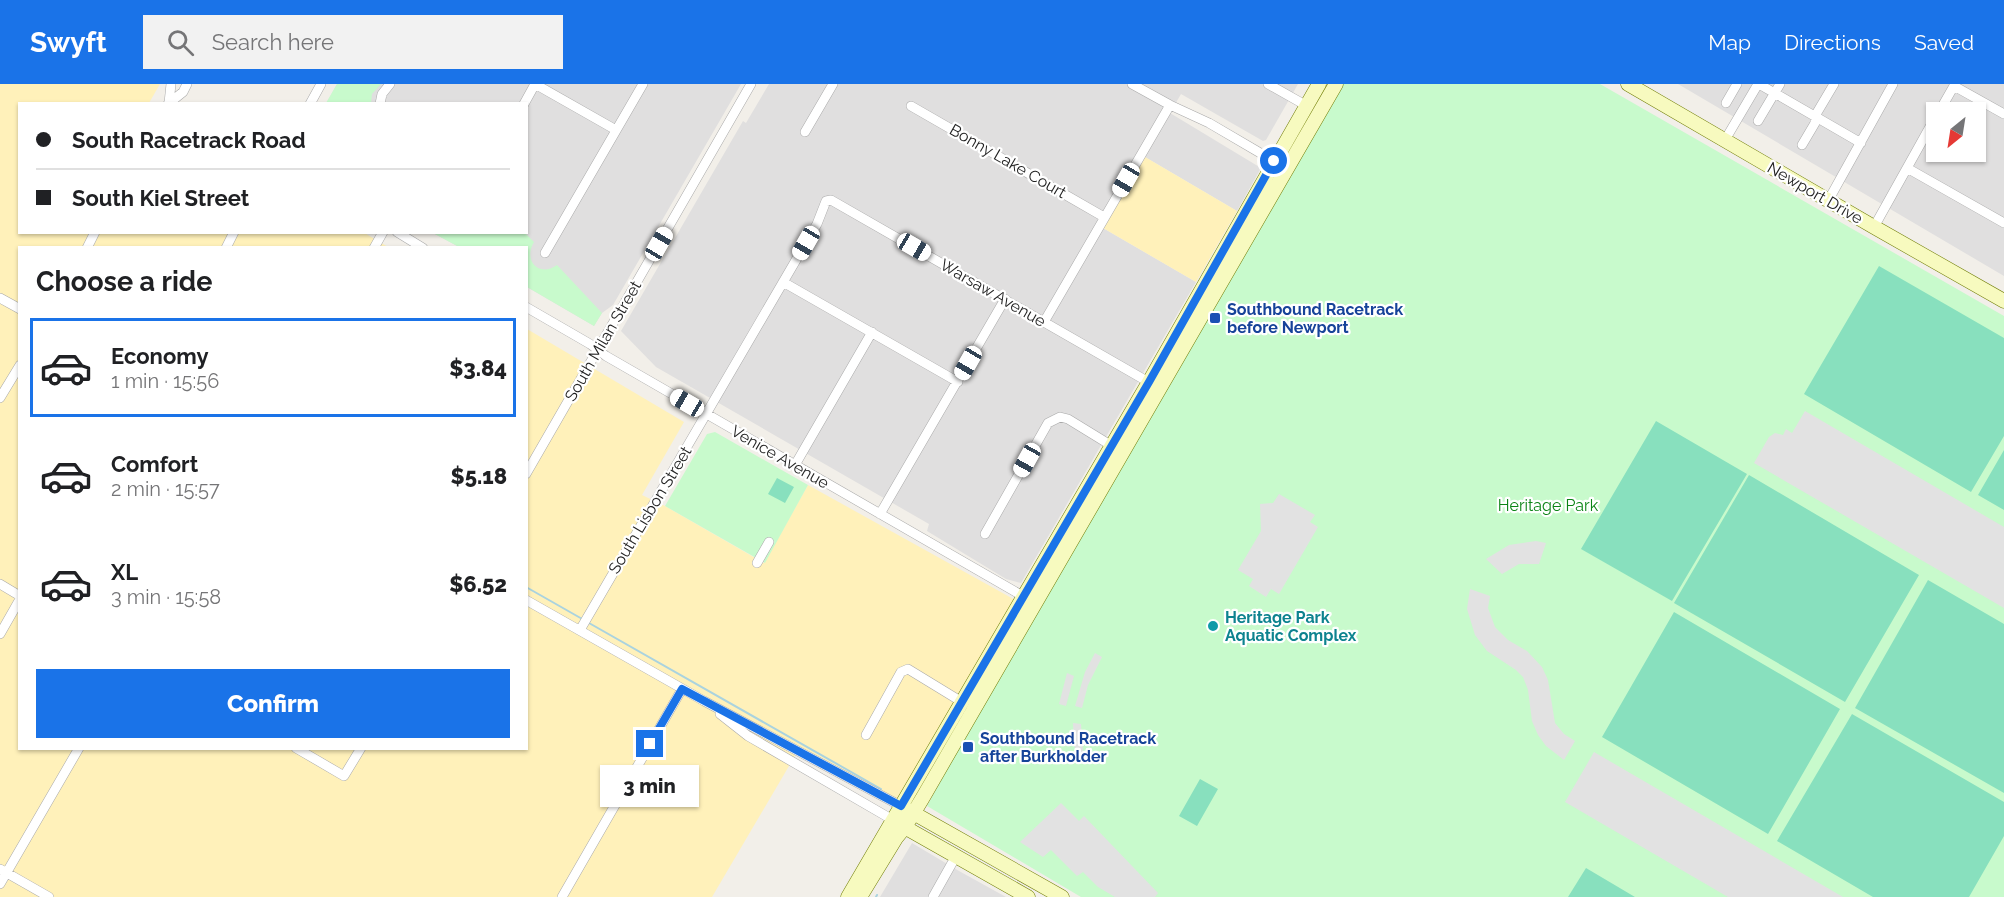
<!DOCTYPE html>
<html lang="en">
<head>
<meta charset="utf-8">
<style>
  :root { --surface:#fff; --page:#f2f2f2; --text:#202124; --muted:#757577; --line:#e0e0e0; --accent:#1a73e8 }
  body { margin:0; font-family:Raleway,sans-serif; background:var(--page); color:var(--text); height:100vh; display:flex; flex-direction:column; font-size:22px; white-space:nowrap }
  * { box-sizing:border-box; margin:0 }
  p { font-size:20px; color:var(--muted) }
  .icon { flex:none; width:33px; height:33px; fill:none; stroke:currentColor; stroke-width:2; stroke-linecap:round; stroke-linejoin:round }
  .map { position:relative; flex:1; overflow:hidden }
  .panel { position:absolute; left:18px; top:162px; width:510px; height:504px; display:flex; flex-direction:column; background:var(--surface); border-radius:0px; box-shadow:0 2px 4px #0004 }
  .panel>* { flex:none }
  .banner { position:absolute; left:18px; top:18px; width:510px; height:132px; border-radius:0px; box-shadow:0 2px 4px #0004; display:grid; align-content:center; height:132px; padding:0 18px; background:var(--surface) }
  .needle { width:39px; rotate:210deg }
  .tools { position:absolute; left:1926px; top:18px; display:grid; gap:12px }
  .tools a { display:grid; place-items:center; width:60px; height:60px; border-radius:0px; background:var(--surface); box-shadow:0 2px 4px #0004; font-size:30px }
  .end { position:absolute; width:27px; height:27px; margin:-14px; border:8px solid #1a73e8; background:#fff; box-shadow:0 0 0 3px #fff }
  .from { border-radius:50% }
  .bubble { position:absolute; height:42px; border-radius:0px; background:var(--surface); box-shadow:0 2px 4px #0004; font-size:20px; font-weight:800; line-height:42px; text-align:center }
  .car { position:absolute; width:18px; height:36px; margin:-18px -9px; border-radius:8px; box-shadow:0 0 4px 2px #0007; background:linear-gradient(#fff 24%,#345 0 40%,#fff 0 76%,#345 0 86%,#fff 0) }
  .banner b { display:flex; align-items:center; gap:21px; height:57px; font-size:22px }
  .banner b+b { border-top:2px solid var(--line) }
  .banner i { width:15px; height:15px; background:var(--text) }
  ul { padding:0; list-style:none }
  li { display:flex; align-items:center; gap:18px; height:99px; margin:0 12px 9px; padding:0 6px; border:3px solid transparent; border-radius:0px }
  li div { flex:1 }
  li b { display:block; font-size:22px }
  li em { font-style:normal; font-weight:800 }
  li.current { border-color:var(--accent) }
  li>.icon { width:54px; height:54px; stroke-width:1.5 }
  h2 { padding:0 18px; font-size:27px; line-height:72px }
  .cta { display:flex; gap:12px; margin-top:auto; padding:12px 18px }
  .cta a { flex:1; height:69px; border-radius:0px; background:var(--accent); color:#fff; font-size:24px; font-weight:800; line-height:69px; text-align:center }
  header { display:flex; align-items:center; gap:36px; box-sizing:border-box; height:84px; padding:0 30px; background:var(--accent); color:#fff }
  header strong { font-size:28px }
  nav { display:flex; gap:33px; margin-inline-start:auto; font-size:21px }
  .search { width:420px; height:54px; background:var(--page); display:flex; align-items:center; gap:15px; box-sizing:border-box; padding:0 21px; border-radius:0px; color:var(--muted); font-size:22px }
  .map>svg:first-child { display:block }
  .residential { fill:#e0dfdf; fill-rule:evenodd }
  .sand { fill:#fff1ba }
  .park { fill:#c8facc }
  .pitch { fill:#88e0be }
  .parking { fill:#e2e2e2 }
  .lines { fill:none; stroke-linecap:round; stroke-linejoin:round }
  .stream { stroke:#aad3df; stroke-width:2 }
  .street-casing { stroke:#a9a9a9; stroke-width:10 }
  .secondary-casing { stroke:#707d05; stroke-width:15 }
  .street { stroke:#fff; stroke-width:9 }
  .secondary { stroke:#f7fabf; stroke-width:14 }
  .route { stroke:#1a73e8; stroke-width:8 }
  .transit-dot { fill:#1a4fb4; stroke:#fff; stroke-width:2 }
  .culture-dot { fill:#0f9aa8; stroke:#fff; stroke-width:2 }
  .labels { text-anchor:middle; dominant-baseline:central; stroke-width:4.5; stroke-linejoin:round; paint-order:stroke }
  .street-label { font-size:16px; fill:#222; stroke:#fff }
  .transit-label { font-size:16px; font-weight:bold; fill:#164399; stroke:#fff; text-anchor:start }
  .park-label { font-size:16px; fill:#0c8416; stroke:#fff }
  .culture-label { font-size:16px; font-weight:bold; fill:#0d838f; stroke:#fff; text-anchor:start }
</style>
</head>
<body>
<header>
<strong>Swyft</strong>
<div class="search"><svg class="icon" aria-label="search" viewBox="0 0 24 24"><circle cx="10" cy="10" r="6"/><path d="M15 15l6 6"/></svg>Search here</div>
<nav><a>Map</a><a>Directions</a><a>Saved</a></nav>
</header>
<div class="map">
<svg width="2004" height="813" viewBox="0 0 2004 813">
  <rect width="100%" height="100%" fill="#f2efe9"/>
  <!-- residential -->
  <path class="residential" d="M 337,0 L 741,0 L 613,221 L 602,229 L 594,242 L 527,203 L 526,164 L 459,163 L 433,149 L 526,148 L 526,20 L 326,20 Z
    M 769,0 L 1298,0 L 1266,56 L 1263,57 L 1181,10 L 1170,29 L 1261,84 L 1237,127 L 1145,73 L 1103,144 L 1196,198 L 1021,499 L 1006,495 L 927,447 L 929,440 L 656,283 L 621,247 L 743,37 L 746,39 Z
    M 1678,0 L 2004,0 L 2004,192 ZM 1936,28 L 1976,28 L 1976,68 L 1936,68 Z
    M 912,759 L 959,787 L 1006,813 L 880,813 Z"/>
  <!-- sand -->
  <path class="sand" d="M 0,0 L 160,0 L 149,19 L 20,20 L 20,148 L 363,148 L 388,163 L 20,164 L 20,664 L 526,664 L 527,245 L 684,338 L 642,411 L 665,422 L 764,479 L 808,401 L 1017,517 L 896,719 L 799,665 L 712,813 L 0,813 Z
    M 1145,73 L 1237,127 L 1196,198 L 1103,144 Z"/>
  <!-- park -->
  <path class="park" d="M 337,0 L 381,0 L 372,10 L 371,19 L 326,19 Z
    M 1342,0 L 1600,0 L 2004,232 L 2004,813 L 1081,813 L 927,722 L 1148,323 Z
    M 433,149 L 525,149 L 534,158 C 523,176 538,194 557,181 L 602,229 L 594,242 L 527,203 L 526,164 L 459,163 Z
    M 715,348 L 808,401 L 765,479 L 665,422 L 707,350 Z"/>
  <!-- pitch -->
  <path class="pitch" d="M 1879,182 L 2004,254 L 2004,352 L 1971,408 L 1804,310 Z
    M 1656,337 L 1747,390 L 1672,517 L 1581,465 Z
    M 2004,366 L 2004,426 L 1978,411 Z
    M 1749,391 L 1919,491 L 1845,618 L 1674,519 Z
    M 777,394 L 794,403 L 785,419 L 768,410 Z
    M 1928,496 L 2004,540 L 2004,709 L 1855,624 Z
    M 1674,528 L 1840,625 L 1768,750 L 1602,653 Z
    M 1852,630 L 2004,718 L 2004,752 L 1969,813 L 1873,813 L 1777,757 Z
    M 1200,695 L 1218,705 L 1197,742 L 1179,732 Z
    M 1586,784 L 1635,813 L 1568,813 Z"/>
  <!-- parking -->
  <path class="parking" d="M 1805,327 L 2004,443 L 2004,524 L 1754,379 L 1769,353 L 1775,349 L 1783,351 L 1786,345 L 1792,349 Z
    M 1279,410 L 1315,431 L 1310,438 L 1318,443 L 1279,510 L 1271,505 L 1266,513 L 1249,502 L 1253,495 L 1238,486 L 1261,447 L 1260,420 L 1273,419 Z
    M 1536,457 L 1546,459 L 1539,480 L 1519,480 L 1502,490 L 1486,475 L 1509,461 Z
    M 1470,505 L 1490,512 L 1488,524 L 1495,543 L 1508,556 L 1527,567 L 1542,583 L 1548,596 L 1555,639 L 1564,650 L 1575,657 L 1564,676 L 1546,662 L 1538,651 L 1532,637 L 1528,606 L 1523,593 L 1516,586 L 1487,567 L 1475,551 L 1467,525 Z
    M 1095,569 L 1102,573 L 1088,601 L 1082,624 L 1075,622 L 1085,588 Z
    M 1067,589 L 1074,592 L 1066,622 L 1059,620 Z
    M 1073,639 L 1081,640 L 1083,666 L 1086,672 L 1080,677 L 1074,661 Z
    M 1594,668 L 1843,813 L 1728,813 L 1565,718 Z
    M 1061,719 L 1079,737 L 1084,732 L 1158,809 L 1155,813 L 1115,813 L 1098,803 L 1083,788 L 1077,792 L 1051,766 L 1043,773 L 1020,758 Z"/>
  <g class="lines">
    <!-- stream -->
    <path class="stream" d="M 526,503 L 584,536
      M 589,539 L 881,705
      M 876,813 L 877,811"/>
    <!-- street casing -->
    <g class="street-casing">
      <path id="street" d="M 535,0 L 616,46
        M 1132,0 L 1170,21 L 1209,39 L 1279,80
        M 1268,0 L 1307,22
        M 1759,0 L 1861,59
        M 1954,2 L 2004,30
        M 169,19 L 171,0
        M 1726,19 L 1737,0
        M 168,20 L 183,8 L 187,0
        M 310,20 L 321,0
        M 380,20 L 382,10 L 390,0
        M 524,20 L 535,0
        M 911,22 L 1104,133
        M 1939,28 L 1955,0
        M 1758,37 L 1780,0
        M 805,48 L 833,0
        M 1725,56 L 1758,0
        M 1802,61 L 1815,39 L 1815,32 L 1834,0
        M 1907,84 L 2004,139
        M 1828,117 L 1893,0
        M 1874,143 L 1936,32
        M 397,148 L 423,164
        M 87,164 L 95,148
        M 226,164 L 234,148
        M 374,164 L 383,148
        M 545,169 L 643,0
        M 783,198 L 958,298
        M 0,214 L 20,225
        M 526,223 L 590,260 L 606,272 L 1028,515
        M 1044,238 L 1170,21
        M 0,314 L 20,281
        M 795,381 L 872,248
        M 526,390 L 751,0
        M 880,430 L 1005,215
        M 985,450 L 1048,339 L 1060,333 L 1068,335 L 1112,362
        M 757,479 L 769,458
        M 0,500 L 20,512
        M 526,516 L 704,617 L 901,722
        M 580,546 L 817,140 L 826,117 L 831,116 L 1152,300
        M 0,550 L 20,515
        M 720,630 L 748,652 L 893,736
        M 866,651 L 901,588 L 908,585 L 962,618
        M 296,664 L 344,692 L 361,664
        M 0,785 L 49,813
        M 0,800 L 79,664
        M 562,813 L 682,605
        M 933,813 L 956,772"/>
    </g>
    <!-- secondary casing -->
    <g class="secondary-casing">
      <path id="secondary" d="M 1628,0 L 1874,143 L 2004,217
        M 908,726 L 1062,813
        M 899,740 L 1028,813
        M 848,813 L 1149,298 L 1319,0
        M 860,813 L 896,754 L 905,743 L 922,715 L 1336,0"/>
    </g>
    <!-- street -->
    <use href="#street" class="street"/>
    <!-- secondary -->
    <use href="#secondary" class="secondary"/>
  </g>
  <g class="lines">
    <!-- route -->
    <path class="route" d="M 650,660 L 682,605 L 901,722 L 1149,298 L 1274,77"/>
  </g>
  <!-- markers -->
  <g class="transit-dot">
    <rect x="1209" y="228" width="12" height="12" rx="3"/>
    <rect x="962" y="657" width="12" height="12" rx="3"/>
  </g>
  <circle class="culture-dot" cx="1213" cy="542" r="6"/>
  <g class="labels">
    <!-- street labels -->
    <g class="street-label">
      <text transform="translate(1008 77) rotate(30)">Bonny Lake Court</text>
      <text transform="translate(1815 109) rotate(30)">Newport Drive</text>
      <text transform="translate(993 209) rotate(30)">Warsaw Avenue</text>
      <text transform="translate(603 257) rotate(-60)">South Milan Street</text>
      <text transform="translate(780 373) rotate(30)">Venice Avenue</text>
      <text transform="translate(650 426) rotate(-59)">South Lisbon Street</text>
    </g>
    <!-- transit labels -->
    <g class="transit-label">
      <text x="1227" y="225">Southbound Racetrack<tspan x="1227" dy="18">before Newport</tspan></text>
      <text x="980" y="654">Southbound Racetrack<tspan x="980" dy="18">after Burkholder</tspan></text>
    </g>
    <!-- park labels -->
    <g class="park-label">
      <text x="1548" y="421">Heritage Park</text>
    </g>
    <!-- culture labels -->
    <g class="culture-label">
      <text x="1225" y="533">Heritage Park<tspan x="1225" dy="18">Aquatic Complex</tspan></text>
    </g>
  </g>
</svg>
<div class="tools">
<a><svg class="needle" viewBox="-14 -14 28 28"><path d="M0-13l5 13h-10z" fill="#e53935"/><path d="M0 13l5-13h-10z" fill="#757577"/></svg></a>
</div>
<i class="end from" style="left:1274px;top:77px"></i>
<i class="end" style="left:650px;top:660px"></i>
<div class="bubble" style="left:600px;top:681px;width:99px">3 min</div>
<i class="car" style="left:1126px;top:96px;rotate:210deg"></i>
<i class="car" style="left:806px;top:159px;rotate:210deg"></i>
<i class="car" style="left:659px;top:160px;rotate:30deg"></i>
<i class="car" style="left:914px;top:163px;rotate:120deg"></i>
<i class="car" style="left:968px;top:279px;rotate:210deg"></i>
<i class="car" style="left:687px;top:319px;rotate:300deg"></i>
<i class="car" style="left:1027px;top:376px;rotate:209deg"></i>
<div class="banner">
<b><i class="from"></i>South Racetrack Road</b>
<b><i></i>South Kiel Street</b>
</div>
<section class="panel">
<h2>Choose a ride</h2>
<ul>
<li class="current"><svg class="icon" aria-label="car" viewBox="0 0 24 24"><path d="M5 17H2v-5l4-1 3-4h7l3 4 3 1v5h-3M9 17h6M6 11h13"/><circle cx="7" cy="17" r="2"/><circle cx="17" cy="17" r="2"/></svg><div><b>Economy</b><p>1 min · 15:56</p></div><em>$3.84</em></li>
<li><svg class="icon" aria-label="car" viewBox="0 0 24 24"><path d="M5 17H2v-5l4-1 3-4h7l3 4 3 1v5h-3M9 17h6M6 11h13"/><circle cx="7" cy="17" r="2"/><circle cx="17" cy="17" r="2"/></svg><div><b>Comfort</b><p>2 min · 15:57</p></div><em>$5.18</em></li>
<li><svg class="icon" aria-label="car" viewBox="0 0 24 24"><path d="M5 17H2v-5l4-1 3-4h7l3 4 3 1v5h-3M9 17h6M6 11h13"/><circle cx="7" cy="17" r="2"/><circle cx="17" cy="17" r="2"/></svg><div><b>XL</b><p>3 min · 15:58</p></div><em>$6.52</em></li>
</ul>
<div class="cta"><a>Confirm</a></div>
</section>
</div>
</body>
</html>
